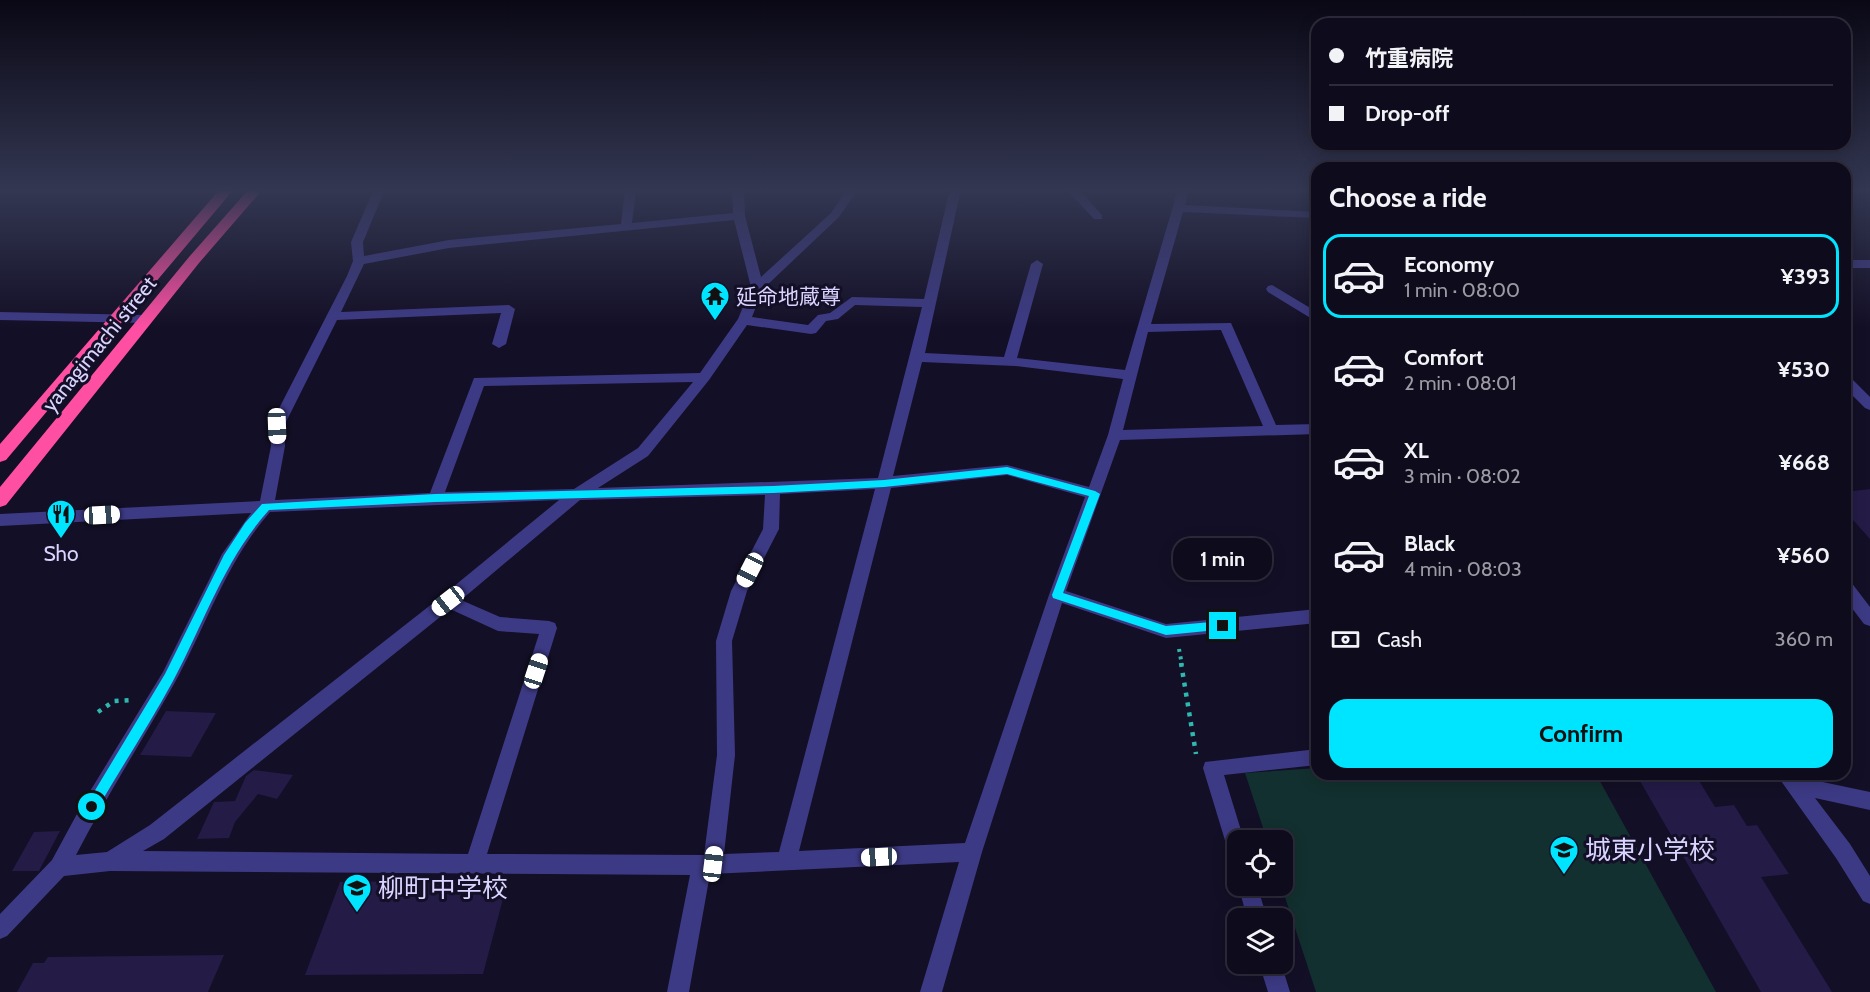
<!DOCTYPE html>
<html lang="en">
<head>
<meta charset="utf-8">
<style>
  :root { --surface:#0e0b1c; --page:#1c1929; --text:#f1f3f6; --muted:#9b9ba3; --line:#2e2b3b; --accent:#00e5ff }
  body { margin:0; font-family:Cabin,"Noto Sans JP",sans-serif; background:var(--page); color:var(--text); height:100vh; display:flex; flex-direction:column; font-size:22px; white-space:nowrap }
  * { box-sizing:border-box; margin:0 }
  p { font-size:20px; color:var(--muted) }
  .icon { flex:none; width:33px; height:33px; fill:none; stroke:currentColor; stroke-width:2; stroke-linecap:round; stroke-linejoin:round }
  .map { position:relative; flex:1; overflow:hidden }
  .drawer { position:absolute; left:1311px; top:162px; width:540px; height:618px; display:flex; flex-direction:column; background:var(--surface); border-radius:18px; box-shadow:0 3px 15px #0003,0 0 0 2px var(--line) }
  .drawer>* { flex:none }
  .banner { position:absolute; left:1311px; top:18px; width:540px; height:132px; border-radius:18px; box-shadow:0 3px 15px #0003,0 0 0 2px var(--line); display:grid; align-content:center; height:132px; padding:0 18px; background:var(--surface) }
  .buttons { position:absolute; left:1227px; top:830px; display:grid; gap:12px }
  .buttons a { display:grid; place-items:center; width:66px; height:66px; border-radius:12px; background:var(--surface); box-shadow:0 3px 15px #0003,0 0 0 2px var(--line); font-size:30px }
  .end { position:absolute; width:27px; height:27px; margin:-14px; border:8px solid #00e5ff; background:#111; box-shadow:0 0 0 3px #111 }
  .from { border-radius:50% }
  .bubble { position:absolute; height:42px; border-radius:18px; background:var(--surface); box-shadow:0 3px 15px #0003,0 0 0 2px var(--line); font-size:20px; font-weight:700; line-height:42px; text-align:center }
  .car { position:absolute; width:18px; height:36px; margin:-18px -9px; border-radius:8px; box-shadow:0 0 4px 2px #0007; background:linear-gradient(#fff 24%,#345 0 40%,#fff 0 76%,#345 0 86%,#fff 0) }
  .banner b { display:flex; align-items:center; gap:21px; height:57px; font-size:22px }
  .banner b+b { border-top:2px solid var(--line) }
  .banner i { width:15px; height:15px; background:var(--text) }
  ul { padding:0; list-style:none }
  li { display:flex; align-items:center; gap:18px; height:84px; margin:0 12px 9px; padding:0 6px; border:3px solid transparent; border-radius:18px }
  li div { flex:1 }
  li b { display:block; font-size:22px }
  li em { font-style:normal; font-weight:700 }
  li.active { border-color:var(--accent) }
  li>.icon { width:54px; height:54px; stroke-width:1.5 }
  h2 { padding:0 18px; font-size:27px; line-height:72px }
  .pay { display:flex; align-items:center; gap:15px; height:66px; padding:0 18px; font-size:22px }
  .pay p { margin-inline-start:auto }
  .primary-button { display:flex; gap:12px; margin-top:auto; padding:12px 18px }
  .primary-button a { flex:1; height:69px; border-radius:18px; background:var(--accent); color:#111; font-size:24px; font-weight:700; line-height:69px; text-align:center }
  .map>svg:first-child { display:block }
  .green { fill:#12302f }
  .building { fill:#241b47 }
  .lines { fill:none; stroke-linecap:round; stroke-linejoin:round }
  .path-far1 { stroke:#2fb8b0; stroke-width:4; stroke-dasharray:3 4.5; stroke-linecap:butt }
  .path { stroke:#2fb8b0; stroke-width:4.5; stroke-dasharray:4 6; stroke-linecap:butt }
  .minor { fill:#3d3a85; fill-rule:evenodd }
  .highway { fill:#ff4fa3; fill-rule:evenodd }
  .route { fill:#00e5ff }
  .labels { text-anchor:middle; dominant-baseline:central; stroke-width:6; stroke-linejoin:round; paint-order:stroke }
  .poi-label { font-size:21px; fill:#d9d4ff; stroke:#130f26; text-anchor:start }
  .street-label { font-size:21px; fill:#d9d4ff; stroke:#130f26 }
  .near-poi-label { font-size:26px; fill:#d9d4ff; stroke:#130f26; text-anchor:start }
</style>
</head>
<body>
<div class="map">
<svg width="1870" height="992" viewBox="0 0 1870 992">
  <rect width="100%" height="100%" fill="#130f26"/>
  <!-- green -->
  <path class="green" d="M 1317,768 L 1317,774 L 1596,774 L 1716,992 L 1316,992 L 1281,885 L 1282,840 L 1267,840 L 1245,773 Z"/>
  <!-- building -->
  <path class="building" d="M 1870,489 L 1870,539 L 1845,511 L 1845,492 Z
    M 166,711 L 216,713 L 191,757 L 140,755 Z
    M 254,770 L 293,775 L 277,799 L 258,794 L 235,822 L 229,838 L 197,839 L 214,802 L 235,801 L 246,776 Z
    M 1636,774 L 1695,774 L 1715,807 L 1734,805 L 1747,826 L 1757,825 L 1789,874 L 1761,877 L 1832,992 L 1761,992 Z
    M 60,831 L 39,871 L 12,871 L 34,832 Z
    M 508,880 L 483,974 L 305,975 L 340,882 Z
    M 224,955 L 208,992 L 17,992 L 33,963 L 44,963 L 48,957 Z"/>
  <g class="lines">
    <!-- path-far1 -->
    <path class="path-far1" d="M 1179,649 L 1182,665"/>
    <!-- path -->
    <path class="path" d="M 1181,663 L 1196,754
      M 98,712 L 114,701 L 132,700"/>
    <!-- minor -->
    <path class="minor" d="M 374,189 L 385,189 L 363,242 L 364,256 L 449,240 L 621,224 L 625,189 L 636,189 L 632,223 L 733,213 L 732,189 L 744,189 L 745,216 L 761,277 L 831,213 L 847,189 L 858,189 L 839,217 L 763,289 L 752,317 L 808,325 L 818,315 L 830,313 L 852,297 L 924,299 L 950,189 L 961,189 L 925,353 L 1004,357 L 1031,264 L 1037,260 L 1043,264 L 1017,358 L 1125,370 L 1178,189 L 1189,189 L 1185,205 L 1317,212 L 1317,218 L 1183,212 L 1151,324 L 1231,323 L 1276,425 L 1317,424 L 1317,434 L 1120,440 L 1066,591 L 1166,624 L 1317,609 L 1317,623 L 1166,638 L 1062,603 L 982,852 L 942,992 L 920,992 L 959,862 L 710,874 L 689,992 L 667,992 L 690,875 L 110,871 L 64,876 L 7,936 L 0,939 L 0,914 L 52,860 L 84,801 L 163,672 L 222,554 L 251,513 L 0,526 L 0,514 L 260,501 L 271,446 L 270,426 L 347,276 L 353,261 L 351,242 ZM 734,220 L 751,287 L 738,319 L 700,373 L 474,378 L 430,493 L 275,500 L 285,446 L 284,426 L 337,320 L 501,313 L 492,344 L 499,348 L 506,344 L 515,309 L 509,305 L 341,312 L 364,264 L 449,248 ZM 855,305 L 922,307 L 878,478 L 598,488 L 648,456 L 709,380 L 747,325 L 811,334 L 816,333 L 826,321 L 838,319 ZM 1221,330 L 1263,426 L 1123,430 L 1148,332 ZM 922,362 L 1015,366 L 1123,379 L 1108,435 L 1089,487 L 1007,465 L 893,476 ZM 693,382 L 638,448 L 574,489 L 445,492 L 484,386 ZM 1007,475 L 1085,497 L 1049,595 L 965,843 L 799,851 L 891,488 ZM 875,489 L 779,852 L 724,854 L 735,755 L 732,641 L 747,591 L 779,529 L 780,494 ZM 765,495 L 763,529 L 731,591 L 716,641 L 717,755 L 704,855 L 487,854 L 557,628 L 555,623 L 549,621 L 500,617 L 461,600 L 580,500 ZM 559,500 L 442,596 L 150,825 L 107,852 L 76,855 C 106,797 142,741 174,684 C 206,626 226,562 270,512 ZM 450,609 L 498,631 L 539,634 L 468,854 L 143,851 L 164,839 Z
      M 1066,189 L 1078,189 L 1102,215 L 1102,219 L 1094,219 Z
      M 1845,260 L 1870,260 L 1870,268 L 1845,268 Z
      M 1272,285 L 1317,312 L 1317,322 L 1268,292 L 1266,289 L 1268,286 Z
      M 0,312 L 146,315 L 152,319 L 146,323 L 0,320 Z
      M 1845,375 L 1850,377 L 1870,397 L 1870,410 L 1865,408 L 1845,388 Z
      M 1845,580 L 1851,582 L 1870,607 L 1870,626 L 1864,624 L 1845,599 Z
      M 1317,749 L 1317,765 L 1224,775 L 1244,840 L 1238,840 L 1238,862 L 1231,860 L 1203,768 L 1205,762 Z
      M 1776,774 L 1796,774 L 1799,777 L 1870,792 L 1870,810 L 1815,798 L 1850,844 L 1870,876 L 1870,904 L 1863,901 L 1836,858 Z
      M 1238,884 L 1257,885 L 1267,918 L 1247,918 Z
      M 1259,963 L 1281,963 L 1290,992 L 1268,992 Z"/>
    <!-- highway -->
    <path class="highway" d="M 220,189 L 234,189 L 6,460 L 0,462 L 0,444 Z
      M 249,189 L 263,189 L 199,263 L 6,505 L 0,507 L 0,487 L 189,257 Z"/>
  </g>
  <!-- sky -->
  <linearGradient id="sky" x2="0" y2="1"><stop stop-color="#0a0815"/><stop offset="0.58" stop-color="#333752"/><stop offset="1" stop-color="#333752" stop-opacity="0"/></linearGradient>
  <rect width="1870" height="328" fill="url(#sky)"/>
  <!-- route -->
  <path class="route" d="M 1007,467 L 1095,491 L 1100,494 L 1063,593 L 1166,626 L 1223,621 L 1229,626 L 1227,629 L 1166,635 L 1053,598 L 1052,595 L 1089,496 L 1007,474 L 884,487 L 773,493 L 435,502 L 269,510 C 224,560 204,623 173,681 C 149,725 121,768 96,811 L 87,811 L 85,807 L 165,674 L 224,555 L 245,523 L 262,504 L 435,494 L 773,486 L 884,480 Z"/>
  <!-- icons -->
  <defs>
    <g id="temple-pin" transform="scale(1.5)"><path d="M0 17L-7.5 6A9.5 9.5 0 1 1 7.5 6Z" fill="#00e5ff" stroke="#130f26"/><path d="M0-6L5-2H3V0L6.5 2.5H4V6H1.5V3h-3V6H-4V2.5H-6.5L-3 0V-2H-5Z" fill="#111"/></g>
    <g id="restaurant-pin" transform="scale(1.5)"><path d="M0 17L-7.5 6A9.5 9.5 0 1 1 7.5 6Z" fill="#00e5ff" stroke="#130f26"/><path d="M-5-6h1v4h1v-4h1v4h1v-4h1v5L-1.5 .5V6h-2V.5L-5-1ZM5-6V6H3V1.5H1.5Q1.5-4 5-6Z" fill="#111"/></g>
    <g id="school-pin" transform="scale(1.5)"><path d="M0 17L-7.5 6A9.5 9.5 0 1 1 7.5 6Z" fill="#00e5ff" stroke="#130f26"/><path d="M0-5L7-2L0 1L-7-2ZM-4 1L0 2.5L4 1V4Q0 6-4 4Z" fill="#111"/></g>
  </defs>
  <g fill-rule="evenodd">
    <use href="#temple-pin" x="715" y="296"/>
    <use href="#restaurant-pin" x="61" y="514"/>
    <use href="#school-pin" x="1564" y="850"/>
    <use href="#school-pin" x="357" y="888"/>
  </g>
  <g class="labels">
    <!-- poi labels -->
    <g class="poi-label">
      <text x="736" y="296">延命地蔵尊</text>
      <text x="61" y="553" text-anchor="middle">Sho</text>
    </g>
    <!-- street labels -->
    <g class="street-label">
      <text transform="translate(99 344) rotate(-51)">yanagimachi street</text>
    </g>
    <!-- near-poi labels -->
    <g class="near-poi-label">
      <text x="1585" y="850">城東小学校</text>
      <text x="378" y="888">柳町中学校</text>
    </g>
  </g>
</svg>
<div class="buttons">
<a><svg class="icon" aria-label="locate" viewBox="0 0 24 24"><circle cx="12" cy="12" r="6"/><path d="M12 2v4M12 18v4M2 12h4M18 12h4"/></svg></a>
<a><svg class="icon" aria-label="layers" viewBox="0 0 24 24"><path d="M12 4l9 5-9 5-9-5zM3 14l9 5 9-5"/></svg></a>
</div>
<i class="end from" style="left:92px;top:807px"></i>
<i class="end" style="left:1223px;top:626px"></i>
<div class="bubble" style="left:1173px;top:538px;width:99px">1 min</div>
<i class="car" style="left:277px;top:426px;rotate:178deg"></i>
<i class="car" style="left:102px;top:515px;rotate:87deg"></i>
<i class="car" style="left:750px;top:570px;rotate:207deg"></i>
<i class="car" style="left:448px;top:601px;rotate:232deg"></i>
<i class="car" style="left:536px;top:671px;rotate:18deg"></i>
<i class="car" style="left:879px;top:857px;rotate:267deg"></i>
<i class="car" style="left:713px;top:864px;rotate:7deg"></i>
<div class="banner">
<b><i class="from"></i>竹重病院</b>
<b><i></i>Drop-off</b>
</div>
<section class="drawer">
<h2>Choose a ride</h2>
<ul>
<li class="active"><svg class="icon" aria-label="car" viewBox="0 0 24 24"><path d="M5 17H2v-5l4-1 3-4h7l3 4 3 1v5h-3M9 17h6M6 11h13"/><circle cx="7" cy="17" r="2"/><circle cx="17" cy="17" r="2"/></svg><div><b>Economy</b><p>1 min · 08:00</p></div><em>¥393</em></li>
<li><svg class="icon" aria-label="car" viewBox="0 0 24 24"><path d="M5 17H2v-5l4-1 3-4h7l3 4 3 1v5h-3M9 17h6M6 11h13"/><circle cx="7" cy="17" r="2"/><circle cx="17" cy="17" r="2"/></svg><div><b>Comfort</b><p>2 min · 08:01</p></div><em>¥530</em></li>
<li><svg class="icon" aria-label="car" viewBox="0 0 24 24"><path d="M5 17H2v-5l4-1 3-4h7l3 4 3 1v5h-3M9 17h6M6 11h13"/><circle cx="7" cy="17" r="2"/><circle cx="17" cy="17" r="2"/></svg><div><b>XL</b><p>3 min · 08:02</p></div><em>¥668</em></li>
<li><svg class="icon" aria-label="car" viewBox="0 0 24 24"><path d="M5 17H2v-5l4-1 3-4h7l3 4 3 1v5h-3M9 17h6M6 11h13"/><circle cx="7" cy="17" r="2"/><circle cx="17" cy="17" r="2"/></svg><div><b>Black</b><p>4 min · 08:03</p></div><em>¥560</em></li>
</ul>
<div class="pay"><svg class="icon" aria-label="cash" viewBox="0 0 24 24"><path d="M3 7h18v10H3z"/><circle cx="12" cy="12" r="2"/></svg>Cash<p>360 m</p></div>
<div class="primary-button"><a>Confirm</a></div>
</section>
</div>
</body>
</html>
